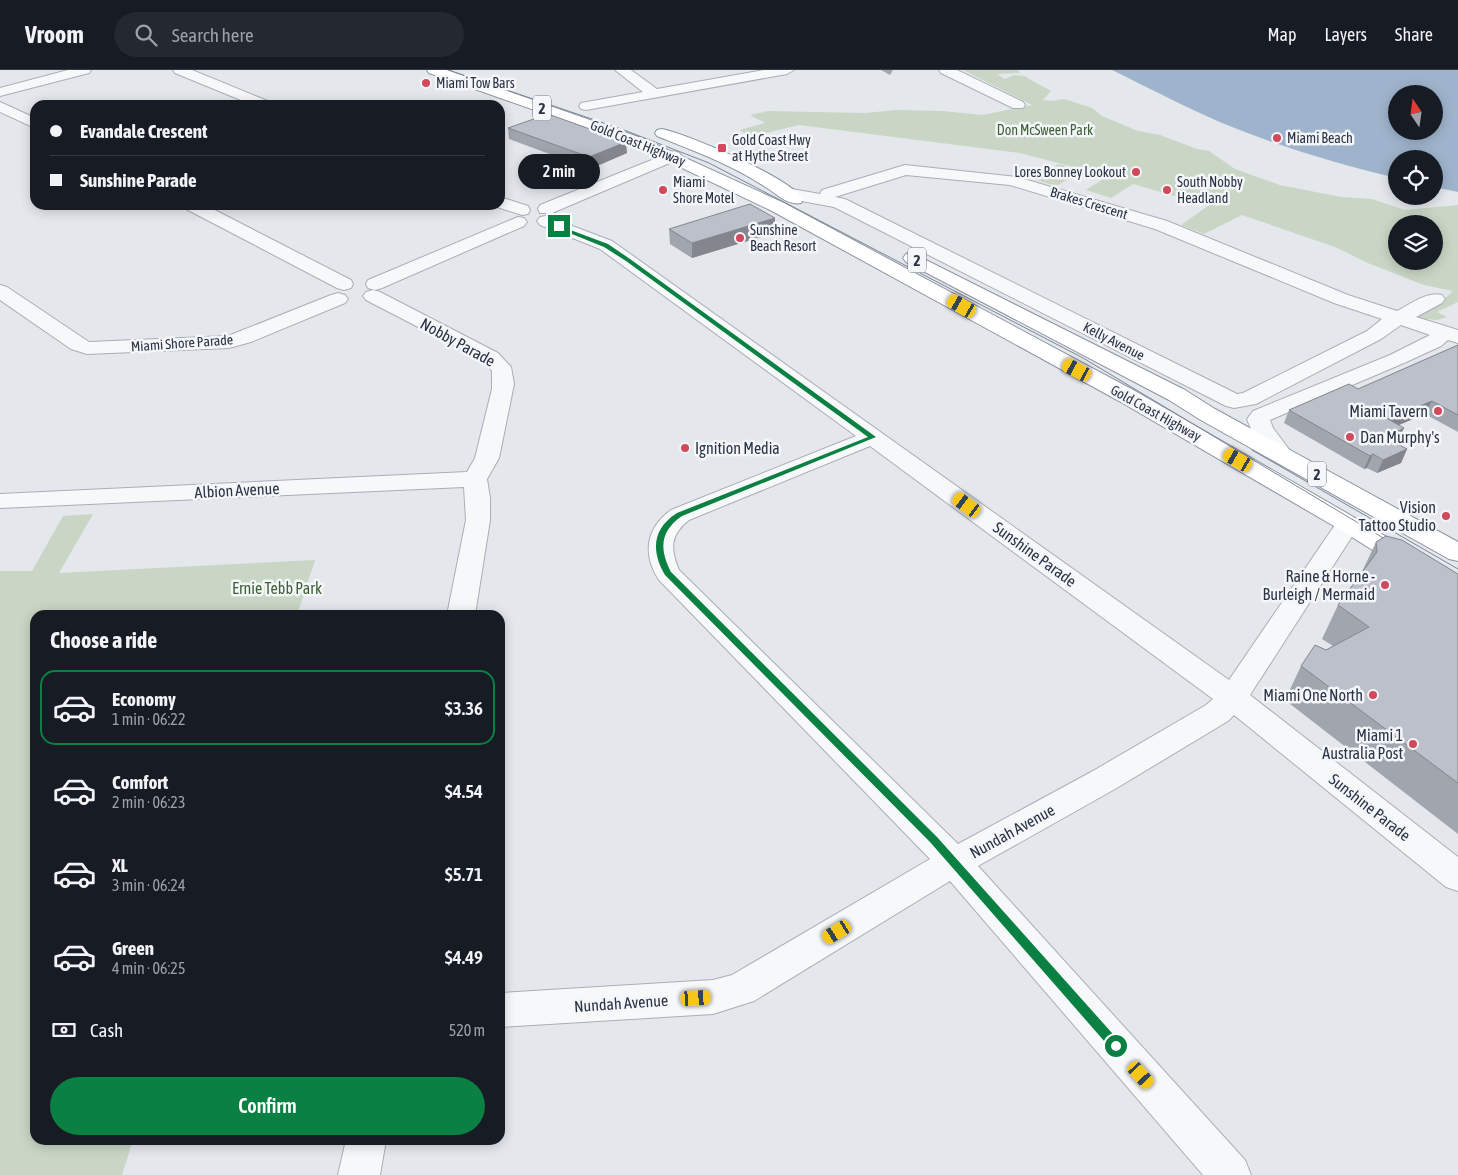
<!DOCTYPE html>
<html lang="en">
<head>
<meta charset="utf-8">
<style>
  :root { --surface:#171b24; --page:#242831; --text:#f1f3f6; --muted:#9ea1a6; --line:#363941; --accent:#0b8043 }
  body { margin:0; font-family:"Asap Condensed",sans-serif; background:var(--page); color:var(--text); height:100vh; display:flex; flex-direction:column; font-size:19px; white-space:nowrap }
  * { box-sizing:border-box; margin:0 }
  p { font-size:16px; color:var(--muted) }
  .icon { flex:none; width:28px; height:28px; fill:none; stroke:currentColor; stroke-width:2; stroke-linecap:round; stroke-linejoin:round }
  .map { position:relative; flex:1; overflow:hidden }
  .side { position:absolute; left:30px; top:540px; width:475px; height:535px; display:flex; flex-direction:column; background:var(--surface); border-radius:15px; box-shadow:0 2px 12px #0003 }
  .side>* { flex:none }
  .top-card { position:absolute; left:30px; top:30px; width:475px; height:110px; border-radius:15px; box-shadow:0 2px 12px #0003; display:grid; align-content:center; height:110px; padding:0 20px; background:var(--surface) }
  .needle { width:32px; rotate:347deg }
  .controls { position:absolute; left:1388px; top:15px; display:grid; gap:10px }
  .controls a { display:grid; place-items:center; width:55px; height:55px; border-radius:50%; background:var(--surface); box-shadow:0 2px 12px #0003; font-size:25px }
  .end { position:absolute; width:22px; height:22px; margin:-11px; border:6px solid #0b8043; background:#fff; box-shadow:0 0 0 2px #fff }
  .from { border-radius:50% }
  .bubble { position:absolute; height:35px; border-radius:18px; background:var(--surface); box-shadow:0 2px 12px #0003; font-size:16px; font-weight:600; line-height:35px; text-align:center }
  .car { position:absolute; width:15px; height:30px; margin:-15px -8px; border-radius:6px; box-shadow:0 0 4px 1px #0007; background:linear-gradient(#f5c518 24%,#345 0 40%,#f5c518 0 76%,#345 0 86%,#f5c518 0) }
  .top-card b { display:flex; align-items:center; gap:18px; height:48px; font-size:19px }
  .top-card b+b { border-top:1px solid var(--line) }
  .top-card i { width:12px; height:12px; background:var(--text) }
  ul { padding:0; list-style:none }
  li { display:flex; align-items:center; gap:15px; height:75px; margin:0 10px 8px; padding:0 10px; border:2px solid transparent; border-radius:15px }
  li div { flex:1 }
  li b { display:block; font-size:19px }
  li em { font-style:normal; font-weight:600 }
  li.active { border-color:var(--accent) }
  li>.icon { width:45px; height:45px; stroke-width:1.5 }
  h2 { padding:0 20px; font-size:22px; line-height:60px }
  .pay { display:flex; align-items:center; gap:12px; height:55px; padding:0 20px; font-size:19px }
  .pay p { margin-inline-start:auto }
  .cta { display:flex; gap:10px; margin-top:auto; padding:10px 20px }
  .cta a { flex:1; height:58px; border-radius:30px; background:var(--accent); color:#fff; font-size:20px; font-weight:600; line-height:58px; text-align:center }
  header { display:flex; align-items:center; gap:30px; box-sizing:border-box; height:70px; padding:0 25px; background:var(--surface); border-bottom:1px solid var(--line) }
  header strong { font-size:24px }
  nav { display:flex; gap:28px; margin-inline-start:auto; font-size:18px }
  .search { width:350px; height:45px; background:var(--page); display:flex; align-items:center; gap:12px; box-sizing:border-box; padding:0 18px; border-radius:28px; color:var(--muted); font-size:19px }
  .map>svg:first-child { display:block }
  .green { fill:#c9d6c5; fill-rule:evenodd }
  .water { fill:#9fb4cc; fill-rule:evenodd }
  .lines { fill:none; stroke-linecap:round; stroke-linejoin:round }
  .minor-casing { stroke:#a9aeb7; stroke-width:2 }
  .highway-casing { stroke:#8b94a3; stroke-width:2 }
  .minor { fill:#f7f8fa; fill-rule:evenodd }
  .highway { fill:#fff; fill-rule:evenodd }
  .tram { stroke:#7d8696; stroke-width:1 }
  .wall { fill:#a1a5ae }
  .shaded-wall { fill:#83868d }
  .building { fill:#bbc0ca; stroke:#83868d }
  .route { fill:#0b8043 }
  .poi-dot { fill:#d1495b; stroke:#f4f6f9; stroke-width:2 }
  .labels { text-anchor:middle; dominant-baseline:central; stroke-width:5; stroke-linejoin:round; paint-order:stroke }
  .far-poi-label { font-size:14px; fill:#2b3445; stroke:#f4f6f9; text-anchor:start }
  .far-park-label { font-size:14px; fill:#3f6138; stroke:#f4f6f9 }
  .far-street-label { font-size:14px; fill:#2b3445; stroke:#f4f6f9 }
  .shield { fill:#f4f6f9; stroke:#676e7b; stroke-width:1 }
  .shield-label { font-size:15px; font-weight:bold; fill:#2b3445 }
  .street-label { font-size:16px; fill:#2b3445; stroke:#f4f6f9 }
  .poi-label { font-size:16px; fill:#2b3445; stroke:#f4f6f9; text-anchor:end }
  .park-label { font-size:16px; fill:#3f6138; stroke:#f4f6f9 }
</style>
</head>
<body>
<header>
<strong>Vroom</strong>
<div class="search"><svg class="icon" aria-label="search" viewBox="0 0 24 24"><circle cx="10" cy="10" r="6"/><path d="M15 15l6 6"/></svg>Search here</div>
<nav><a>Map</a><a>Layers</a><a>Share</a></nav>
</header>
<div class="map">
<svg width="1458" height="1105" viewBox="0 0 1458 1105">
  <rect width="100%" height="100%" fill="#e4e7ec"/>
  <!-- green -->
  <path class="green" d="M 963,0 L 1018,0 L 1020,3 L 997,4 L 1005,9 L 1014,5 L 1024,6 L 1051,21 L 1043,30 L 1051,31 L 1064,29 L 1092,38 L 1102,46 L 1138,61 L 1160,65 L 1197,79 L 1209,81 L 1235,99 L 1280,115 L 1341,127 L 1372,129 L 1405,140 L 1458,135 L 1458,232 L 1437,242 L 1447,247 L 1437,250 L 1415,248 L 1442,231 L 1453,221 L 1424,215 L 1368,193 L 1335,177 L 1242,145 L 1204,164 L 1181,155 L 1208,136 L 1133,114 L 1111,128 L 1086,120 L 1108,106 L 1020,83 L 799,55 L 750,67 L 740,60 L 765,53 L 750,45 L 768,41 L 865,43 L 896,40 L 943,41 L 982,45 L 1032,35 ZM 1396,154 L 1434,154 L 1434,191 L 1396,191 Z
    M 1059,94 L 1083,101 L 1056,116 L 1033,109 Z
    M 93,444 L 59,503 L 315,490 L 297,545 L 35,545 L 35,1070 L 133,1070 L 122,1105 L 0,1105 L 0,501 L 32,501 L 63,446 Z"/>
  <!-- water -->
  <path class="water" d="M 1112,0 L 1458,0 L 1458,122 L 1434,117 L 1434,89 L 1396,89 L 1396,108 C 1337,94 1278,76 1222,53 C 1185,37 1149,18 1112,0 ZM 1396,24 L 1434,24 L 1434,61 L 1396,61 Z"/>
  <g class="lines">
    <!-- minor casing -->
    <g class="minor-casing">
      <path id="minor" d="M 68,0 L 91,0 L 89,3 L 0,26 L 0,18 Z
        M 173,0 L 192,0 L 270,32 L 272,35 L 253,35 L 175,3 Z
        M 615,0 L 631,0 L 657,19 L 764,0 L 794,0 L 787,4 L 586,40 L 581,39 L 579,36 L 581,33 L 643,22 Z
        M 939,0 L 957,0 L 1023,32 L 1025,35 L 1023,38 L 1013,38 L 941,3 Z
        M 0,32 L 35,48 L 35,58 L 0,42 Z
        M 674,81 L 679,83 L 682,86 L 679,89 L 552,143 L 540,143 L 538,139 L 540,135 Z
        M 905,95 L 1017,107 L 1167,151 L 1348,225 L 1397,241 C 1411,234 1427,221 1442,225 L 1445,229 L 1442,233 L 1416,247 L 1458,260 L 1458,273 L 1448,270 L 1441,276 L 1404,293 L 1270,350 L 1273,358 L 1291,382 L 1287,387 L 1279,389 L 1271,387 L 1251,359 L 1247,349 L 1253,341 L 1390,285 L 1430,265 L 1401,255 L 1381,269 L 1256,334 L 1234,338 L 1226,336 L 834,137 L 780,127 L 778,123 L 780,119 L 786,118 L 820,124 L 822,120 ZM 906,105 L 1010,115 L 1155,159 L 1334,233 L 1382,249 L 1367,261 L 1243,323 L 1237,324 L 845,129 L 835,127 Z
        M 500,127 L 528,136 L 530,140 L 528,144 L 522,145 L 494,136 L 500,135 Z
        M 184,135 L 205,135 L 351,210 L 353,214 L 351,218 L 344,220 L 337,218 L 186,139 Z
        M 546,146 L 612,171 L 1229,610 L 1339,449 L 1348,446 L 1357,449 L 1360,454 L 1250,625 L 1458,787 L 1458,821 L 1446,817 L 1234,645 L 1228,651 L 1115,719 L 978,796 L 1245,1090 L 1251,1105 L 1203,1105 L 950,811 L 754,931 L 713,944 L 500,957 L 500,923 L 713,910 L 732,905 L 930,789 L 659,510 C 642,484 646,458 671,440 L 856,366 L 600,179 L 540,155 L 537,151 L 540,147 ZM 870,376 L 1213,629 L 1206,635 L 1093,701 L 958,774 L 679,500 C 670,479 670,465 689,450 Z
        M 518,147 L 524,148 L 527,152 L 524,156 L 382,218 L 375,220 L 368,218 L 366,214 L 368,210 Z
        M 0,215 L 7,217 L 89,272 L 228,266 L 331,225 L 338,223 L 345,225 L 348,229 L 345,233 L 251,272 L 229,278 L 87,284 L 71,279 L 0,230 Z
        M 373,220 L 380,222 L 498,283 L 511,297 L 514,314 L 499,388 L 487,409 L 490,428 L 490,450 L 475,545 L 447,545 L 466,450 L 464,417 L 0,438 L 0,424 L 467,402 L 475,388 L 492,319 L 492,301 L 484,291 L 366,230 L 363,226 L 366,222 Z
        M 346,1070 L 386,1070 L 380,1105 L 338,1105 Z"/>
    </g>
    <!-- highway casing -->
    <g class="highway-casing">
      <path id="highway" d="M 427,0 L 447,0 L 644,69 L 784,133 L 1135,321 L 1357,449 L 1458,510 L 1458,531 L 1449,528 L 1339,459 L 1119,331 L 772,141 L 634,75 L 429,3 Z
        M 662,59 C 690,65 788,107 803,129 L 801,133 C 788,136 777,124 767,118 C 733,95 694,81 657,66 L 655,63 L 657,60 Z
        M 912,183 L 1185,320 L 1215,339 L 1458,472 L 1458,491 L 1449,489 L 1199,349 L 1169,330 L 906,192 L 903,188 L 906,184 Z"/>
    </g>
    <!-- minor -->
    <use href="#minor" class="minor"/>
    <!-- highway -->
    <use href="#highway" class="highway"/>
    <!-- tram -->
    <path class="tram" d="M 448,0 L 624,60 L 709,93 L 1083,288 L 1395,475
      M 1252,380 L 1458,499"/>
  </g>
  <!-- wall -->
  <path class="wall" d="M 881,0 L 893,0 L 890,5 Z
    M 508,58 L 627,83 L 590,99 L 509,69 Z
    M 775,148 L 774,163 L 692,188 L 670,174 L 669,159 Z
    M 1458,275 L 1458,362 L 1425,344 L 1399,355 L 1400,367 L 1405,369 L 1401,376 L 1407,379 L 1401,393 L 1377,403 L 1367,398 L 1364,399 L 1284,353 L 1289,340 L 1358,319 Z
    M 1376,472 L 1458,504 L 1458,764 L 1285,630 L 1301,596 L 1333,576 L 1322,569 L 1338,535 L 1360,506 Z"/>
  <!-- shaded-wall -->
  <path class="shaded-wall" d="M 626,72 L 627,83 L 590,99 L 589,87 Z
    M 775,148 L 774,163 L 692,188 L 692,173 Z
    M 1432,331 L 1425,344 L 1382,362 L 1388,349 Z
    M 1404,358 L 1398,371 L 1394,363 Z
    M 1405,369 L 1398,382 L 1395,373 Z
    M 1407,379 L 1401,393 L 1377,403 L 1383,390 Z
    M 1373,384 L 1367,398 L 1364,399 L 1370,386 Z"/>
  <!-- building -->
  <path class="building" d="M 548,44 L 626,72 L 589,87 L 508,58 Z
    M 750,134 L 775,148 L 692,173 L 669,159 Z
    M 1458,275 L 1458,345 L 1432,331 L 1388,349 L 1404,358 L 1394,363 L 1405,369 L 1395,373 L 1407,379 L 1383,390 L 1373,384 L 1370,386 L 1289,340 L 1349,314 L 1358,319 Z
    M 1386,466 L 1402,470 L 1458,504 L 1458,713 L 1301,596 L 1315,575 L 1326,580 L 1369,557 L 1338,535 L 1377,482 L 1376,472 Z"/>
  <!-- route -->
  <path class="route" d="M 557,155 L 608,174 L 630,189 L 876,367 L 682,446 C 660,461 659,479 671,502 L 937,767 L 1120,972 L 1121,976 L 1120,980 L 1116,982 L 1112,980 L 930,772 L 665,505 C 651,481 652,459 677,443 L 868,367 L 626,191 L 604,177 L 557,158 Z"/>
  <!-- markers -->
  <g class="poi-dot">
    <circle cx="426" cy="13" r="5"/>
    <circle cx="1277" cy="68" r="5"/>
    <rect x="717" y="73" width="10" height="10" rx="2.5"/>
    <circle cx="1136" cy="102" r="5"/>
    <circle cx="663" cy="120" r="5"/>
    <circle cx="1167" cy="120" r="5"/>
    <circle cx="740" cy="168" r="5"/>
    <circle cx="1438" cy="341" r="5"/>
    <circle cx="1350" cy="367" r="5"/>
    <circle cx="685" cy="378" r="5"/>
    <circle cx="1446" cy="446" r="5"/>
    <circle cx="1385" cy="515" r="5"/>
    <circle cx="1373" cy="625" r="5"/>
    <circle cx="1413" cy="674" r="5"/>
  </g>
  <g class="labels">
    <!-- far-poi labels -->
    <g class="far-poi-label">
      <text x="436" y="13">Miami Tow Bars</text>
      <text x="1287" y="68">Miami Beach</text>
      <text x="732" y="70">Gold Coast Hwy<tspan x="732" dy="16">at Hythe Street</tspan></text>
      <text x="1126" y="102" text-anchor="end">Lores Bonney Lookout</text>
      <text x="673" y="112">Miami<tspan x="673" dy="16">Shore Motel</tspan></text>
      <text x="1177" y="112">South Nobby<tspan x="1177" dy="16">Headland</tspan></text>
      <text x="750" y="160">Sunshine<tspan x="750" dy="16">Beach Resort</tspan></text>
    </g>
    <!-- far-park labels -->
    <g class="far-park-label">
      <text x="1045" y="60">Don McSween Park</text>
    </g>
    <!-- far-street labels -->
    <g class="far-street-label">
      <text transform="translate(638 73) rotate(22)">Gold Coast Highway</text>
      <text transform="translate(1089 133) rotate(17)">Brakes Crescent</text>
      <text transform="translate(1114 271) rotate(27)">Kelly Avenue</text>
      <text transform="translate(182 273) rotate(-4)">Miami Shore Parade</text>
      <text transform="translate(1156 343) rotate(29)">Gold Coast Highway</text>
    </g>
    <!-- shield labels -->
    <g class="shield">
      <rect x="533" y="25.5" width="18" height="25" rx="4"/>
      <rect x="908" y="177.5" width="18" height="25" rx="4"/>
      <rect x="1308" y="391.5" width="18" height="25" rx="4"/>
    </g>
    <g class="shield-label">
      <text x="542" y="38">2</text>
      <text x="917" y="190">2</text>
      <text x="1317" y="404">2</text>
    </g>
    <!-- street labels -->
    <g class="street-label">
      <text transform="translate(458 272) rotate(29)">Nobby Parade</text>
      <text transform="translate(237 420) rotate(-3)">Albion Avenue</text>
      <text transform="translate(1035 484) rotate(36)">Sunshine Parade</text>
      <text transform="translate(1370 737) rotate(38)">Sunshine Parade</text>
      <text transform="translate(1012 761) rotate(-29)">Nundah Avenue</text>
      <text transform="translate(621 933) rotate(-4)">Nundah Avenue</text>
    </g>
    <!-- poi labels -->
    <g class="poi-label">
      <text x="1428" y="341">Miami Tavern</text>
      <text x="1360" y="367" text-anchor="start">Dan Murphy's</text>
      <text x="695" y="378" text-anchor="start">Ignition Media</text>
      <text x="1436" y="437">Vision<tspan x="1436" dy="18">Tattoo Studio</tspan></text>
      <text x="1375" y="506">Raine &amp; Horne -<tspan x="1375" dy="18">Burleigh / Mermaid</tspan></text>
      <text x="1363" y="625">Miami One North</text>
      <text x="1403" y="665">Miami 1<tspan x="1403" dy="18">Australia Post</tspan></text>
    </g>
    <!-- park labels -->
    <g class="park-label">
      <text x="277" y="518">Ernie Tebb Park</text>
    </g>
  </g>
</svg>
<div class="controls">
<a><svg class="needle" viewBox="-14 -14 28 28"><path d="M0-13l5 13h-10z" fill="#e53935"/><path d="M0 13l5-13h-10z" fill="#9ea1a6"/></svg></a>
<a><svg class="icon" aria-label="locate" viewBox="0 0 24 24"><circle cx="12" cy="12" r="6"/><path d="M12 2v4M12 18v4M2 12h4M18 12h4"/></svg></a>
<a><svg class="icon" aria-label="layers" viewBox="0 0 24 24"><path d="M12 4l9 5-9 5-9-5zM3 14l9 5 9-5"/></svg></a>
</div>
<i class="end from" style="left:1116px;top:976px"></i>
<i class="end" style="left:559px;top:156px"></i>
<div class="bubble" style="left:518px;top:84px;width:82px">2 min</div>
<i class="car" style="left:962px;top:236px;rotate:300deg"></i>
<i class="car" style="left:1077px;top:300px;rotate:298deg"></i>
<i class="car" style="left:1238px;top:390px;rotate:300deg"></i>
<i class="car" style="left:967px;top:435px;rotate:306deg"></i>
<i class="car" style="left:837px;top:862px;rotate:239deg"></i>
<i class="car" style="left:696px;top:928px;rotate:87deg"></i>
<i class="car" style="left:1141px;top:1005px;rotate:138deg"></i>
<div class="top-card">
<b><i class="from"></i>Evandale Crescent</b>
<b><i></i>Sunshine Parade</b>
</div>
<section class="side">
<h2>Choose a ride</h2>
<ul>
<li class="active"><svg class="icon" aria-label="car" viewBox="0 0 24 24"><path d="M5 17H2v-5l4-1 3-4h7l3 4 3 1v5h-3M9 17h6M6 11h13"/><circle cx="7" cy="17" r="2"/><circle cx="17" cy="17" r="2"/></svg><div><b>Economy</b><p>1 min · 06:22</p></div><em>$3.36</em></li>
<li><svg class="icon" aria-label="car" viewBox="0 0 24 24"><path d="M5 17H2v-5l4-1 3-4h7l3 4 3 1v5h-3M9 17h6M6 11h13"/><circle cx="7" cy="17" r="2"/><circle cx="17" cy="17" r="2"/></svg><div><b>Comfort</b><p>2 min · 06:23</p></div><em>$4.54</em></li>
<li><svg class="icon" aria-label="car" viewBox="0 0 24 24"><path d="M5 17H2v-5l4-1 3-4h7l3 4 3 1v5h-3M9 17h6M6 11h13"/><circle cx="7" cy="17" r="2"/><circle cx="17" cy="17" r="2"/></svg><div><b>XL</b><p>3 min · 06:24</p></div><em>$5.71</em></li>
<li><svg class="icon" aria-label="car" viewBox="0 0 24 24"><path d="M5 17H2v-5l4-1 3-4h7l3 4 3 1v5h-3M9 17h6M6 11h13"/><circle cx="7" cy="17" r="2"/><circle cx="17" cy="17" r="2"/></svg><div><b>Green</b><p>4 min · 06:25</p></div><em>$4.49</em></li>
</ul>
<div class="pay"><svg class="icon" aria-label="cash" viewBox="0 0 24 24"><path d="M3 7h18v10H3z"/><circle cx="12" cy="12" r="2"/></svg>Cash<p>520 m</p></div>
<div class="cta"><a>Confirm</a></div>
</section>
</div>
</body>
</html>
